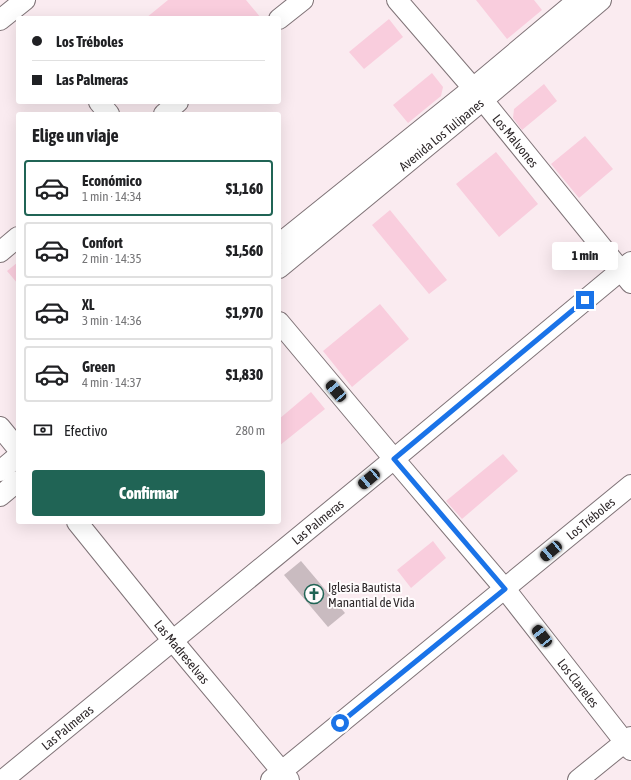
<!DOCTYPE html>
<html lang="es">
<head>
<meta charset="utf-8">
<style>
  :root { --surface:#fff; --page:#f2f2f2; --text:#202124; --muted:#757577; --line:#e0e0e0; --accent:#206455 }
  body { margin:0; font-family:"Asap Condensed",sans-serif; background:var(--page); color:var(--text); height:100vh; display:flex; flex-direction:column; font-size:15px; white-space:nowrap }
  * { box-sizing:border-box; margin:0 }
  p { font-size:13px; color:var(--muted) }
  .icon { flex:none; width:22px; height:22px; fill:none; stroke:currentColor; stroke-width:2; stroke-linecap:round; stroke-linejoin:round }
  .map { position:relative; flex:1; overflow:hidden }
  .details { position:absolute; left:16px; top:112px; width:265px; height:412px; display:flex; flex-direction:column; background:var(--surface); border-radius:4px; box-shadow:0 4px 16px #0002 }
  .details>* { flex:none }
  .guide { position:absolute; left:16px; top:16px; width:265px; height:88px; border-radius:4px; box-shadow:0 4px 16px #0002; display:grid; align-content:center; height:88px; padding:0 16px; background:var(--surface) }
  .end { position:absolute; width:18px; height:18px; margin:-9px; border:5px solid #1a73e8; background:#fff; box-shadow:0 0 0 2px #fff }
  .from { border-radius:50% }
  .bubble { position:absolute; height:28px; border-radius:4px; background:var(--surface); box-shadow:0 4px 16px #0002; font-size:13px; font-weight:800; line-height:28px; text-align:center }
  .car { position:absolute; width:12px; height:24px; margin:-12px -6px; border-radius:5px; box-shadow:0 0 3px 1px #0007; background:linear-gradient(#222 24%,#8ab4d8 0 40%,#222 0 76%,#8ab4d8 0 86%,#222 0) }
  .guide b { display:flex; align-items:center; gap:14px; height:38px; font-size:15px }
  .guide b+b { border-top:1px solid var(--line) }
  .guide i { width:10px; height:10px; background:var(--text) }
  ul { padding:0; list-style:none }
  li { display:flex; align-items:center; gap:12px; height:56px; margin:0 8px 6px; padding:0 8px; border:2px solid var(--line); border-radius:4px }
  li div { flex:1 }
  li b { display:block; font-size:15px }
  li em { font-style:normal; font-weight:800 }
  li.active { border-color:var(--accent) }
  li>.icon { width:36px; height:36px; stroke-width:1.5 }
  h2 { padding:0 16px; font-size:18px; line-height:48px }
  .pay { display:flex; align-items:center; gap:10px; height:44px; padding:0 16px; font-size:15px }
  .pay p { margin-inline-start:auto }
  .primary-button { display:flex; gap:8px; margin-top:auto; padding:8px 16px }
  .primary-button a { flex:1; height:46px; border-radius:4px; background:var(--accent); color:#fff; font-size:16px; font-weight:800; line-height:46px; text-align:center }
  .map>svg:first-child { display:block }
  .green { fill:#f9cddd }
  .building { fill:#c9bbc0 }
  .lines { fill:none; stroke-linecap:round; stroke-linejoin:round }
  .minor-casing { stroke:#7f7377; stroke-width:22 }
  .minor { stroke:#fff; stroke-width:20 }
  .route { stroke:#1a73e8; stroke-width:5 }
  .labels { text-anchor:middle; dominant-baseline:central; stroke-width:4; stroke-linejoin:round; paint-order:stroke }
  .street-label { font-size:13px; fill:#2f292b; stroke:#fffcfd }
  .poi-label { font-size:13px; fill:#2f292b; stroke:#fffcfd; text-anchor:start }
</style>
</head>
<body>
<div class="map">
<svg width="631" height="780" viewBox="0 0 631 780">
  <rect width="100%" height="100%" fill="#faebf0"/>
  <!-- green -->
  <path class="green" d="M 168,0 L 246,0 L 261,18 L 146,18 Z
    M 476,0 L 534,0 L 542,10 L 507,39 Z
    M 389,19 L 403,37 L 364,69 L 349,52 Z
    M 432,73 L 443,87 L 441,96 L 408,123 L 393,105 Z
    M 544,84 L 557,101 L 522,130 L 513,118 L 514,109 Z
    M 585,136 L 613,169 L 579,198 L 551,164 Z
    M 496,152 L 538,204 L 499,237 L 456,184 Z
    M 390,210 L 447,280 L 429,294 L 372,225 Z
    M 18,262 L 18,284 L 7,271 Z
    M 380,304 L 409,339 L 352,387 L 323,351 Z
    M 311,392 L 325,409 L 279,446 L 279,419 Z
    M 503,454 L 518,471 L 462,519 L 446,501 Z
    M 433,541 L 446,558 L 411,588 L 397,570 Z"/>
  <!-- building -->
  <path class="building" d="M 301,561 L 345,613 L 328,627 L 284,575 Z"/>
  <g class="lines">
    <!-- minor casing -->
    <g class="minor-casing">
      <g id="minor">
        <path id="s1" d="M 397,0 L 473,88 L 631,283"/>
        <path d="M 279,19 L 303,0"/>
        <path d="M 0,20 L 25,0"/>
        <path d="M 99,102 L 109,114"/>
        <path d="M 164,114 L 178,102"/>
        <path d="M 279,244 L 473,88 L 578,0"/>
        <path d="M 0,252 L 18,237"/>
        <path id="s2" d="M 279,268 L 483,100 L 601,0"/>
        <path id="s3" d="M 279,322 L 394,459 L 505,589 L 631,750"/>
        <path d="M 0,427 L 18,449"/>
        <path d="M 0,471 L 18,456"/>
        <path d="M 0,496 L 18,481"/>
        <path id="s4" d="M 77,522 L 173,641 L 289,780"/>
        <path id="s5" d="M 3,780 L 394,459 L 631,262"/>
        <path id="s6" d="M 271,780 L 631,485"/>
        <path d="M 578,780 L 631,737"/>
      </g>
    </g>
    <!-- minor -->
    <use href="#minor" class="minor"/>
  </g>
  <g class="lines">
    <!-- route -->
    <path class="route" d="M 340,723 L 505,589 L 394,459 L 585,300"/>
  </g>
  <!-- icons -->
  <defs>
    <g id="church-ring" transform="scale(1)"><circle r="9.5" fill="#fffcfd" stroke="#206455" stroke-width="1.5"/><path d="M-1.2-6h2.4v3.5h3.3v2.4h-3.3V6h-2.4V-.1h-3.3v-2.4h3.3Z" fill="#206455"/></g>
  </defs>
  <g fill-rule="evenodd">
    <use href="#church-ring" x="314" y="594"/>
  </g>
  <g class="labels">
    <!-- street labels -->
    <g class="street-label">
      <text stroke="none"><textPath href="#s2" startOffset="210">Avenida Los Tulipanes</textPath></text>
      <text stroke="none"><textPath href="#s1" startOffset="184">Los Malvones</textPath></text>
      <text stroke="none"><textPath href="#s6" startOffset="413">Los Tréboles</textPath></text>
      <text stroke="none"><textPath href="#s5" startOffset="407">Las Palmeras</textPath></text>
      <text stroke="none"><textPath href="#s4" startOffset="167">Las Madreselvas</textPath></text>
      <text stroke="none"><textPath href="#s3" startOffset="469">Los Claveles</textPath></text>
      <text stroke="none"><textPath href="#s5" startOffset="83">Las Palmeras</textPath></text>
    </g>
    <!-- poi labels -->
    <g class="poi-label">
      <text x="328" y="587">Iglesia Bautista<tspan x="328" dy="15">Manantial de Vida</tspan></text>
    </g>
  </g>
</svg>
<i class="end from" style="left:340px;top:723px"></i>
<i class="end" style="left:585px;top:300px"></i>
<div class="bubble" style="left:552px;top:242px;width:66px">1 min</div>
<i class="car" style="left:336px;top:391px;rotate:320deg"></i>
<i class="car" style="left:369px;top:479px;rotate:230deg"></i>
<i class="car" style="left:551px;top:551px;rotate:230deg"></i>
<i class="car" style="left:542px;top:636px;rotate:322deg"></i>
<div class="guide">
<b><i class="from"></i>Los Tréboles</b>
<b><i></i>Las Palmeras</b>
</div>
<section class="details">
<h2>Elige un viaje</h2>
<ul>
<li class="active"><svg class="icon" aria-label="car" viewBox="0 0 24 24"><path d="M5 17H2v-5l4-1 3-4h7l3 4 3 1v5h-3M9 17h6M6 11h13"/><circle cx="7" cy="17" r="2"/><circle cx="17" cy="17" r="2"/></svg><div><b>Económico</b><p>1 min · 14:34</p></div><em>$1,160</em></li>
<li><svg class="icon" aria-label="car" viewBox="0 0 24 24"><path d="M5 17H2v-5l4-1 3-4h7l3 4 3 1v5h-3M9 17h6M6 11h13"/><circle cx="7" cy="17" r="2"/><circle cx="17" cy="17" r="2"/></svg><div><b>Confort</b><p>2 min · 14:35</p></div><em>$1,560</em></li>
<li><svg class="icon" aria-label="car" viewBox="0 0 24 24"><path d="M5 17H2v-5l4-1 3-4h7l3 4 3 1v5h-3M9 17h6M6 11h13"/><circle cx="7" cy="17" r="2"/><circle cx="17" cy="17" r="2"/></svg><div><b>XL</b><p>3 min · 14:36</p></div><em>$1,970</em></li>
<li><svg class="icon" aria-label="car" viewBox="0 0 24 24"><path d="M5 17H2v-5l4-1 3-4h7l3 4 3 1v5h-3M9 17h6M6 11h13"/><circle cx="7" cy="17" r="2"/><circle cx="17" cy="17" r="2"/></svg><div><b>Green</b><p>4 min · 14:37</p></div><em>$1,830</em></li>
</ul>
<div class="pay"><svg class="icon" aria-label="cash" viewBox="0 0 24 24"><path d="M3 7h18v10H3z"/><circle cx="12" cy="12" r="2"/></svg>Efectivo<p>280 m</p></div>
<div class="primary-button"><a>Confirmar</a></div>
</section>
</div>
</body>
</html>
